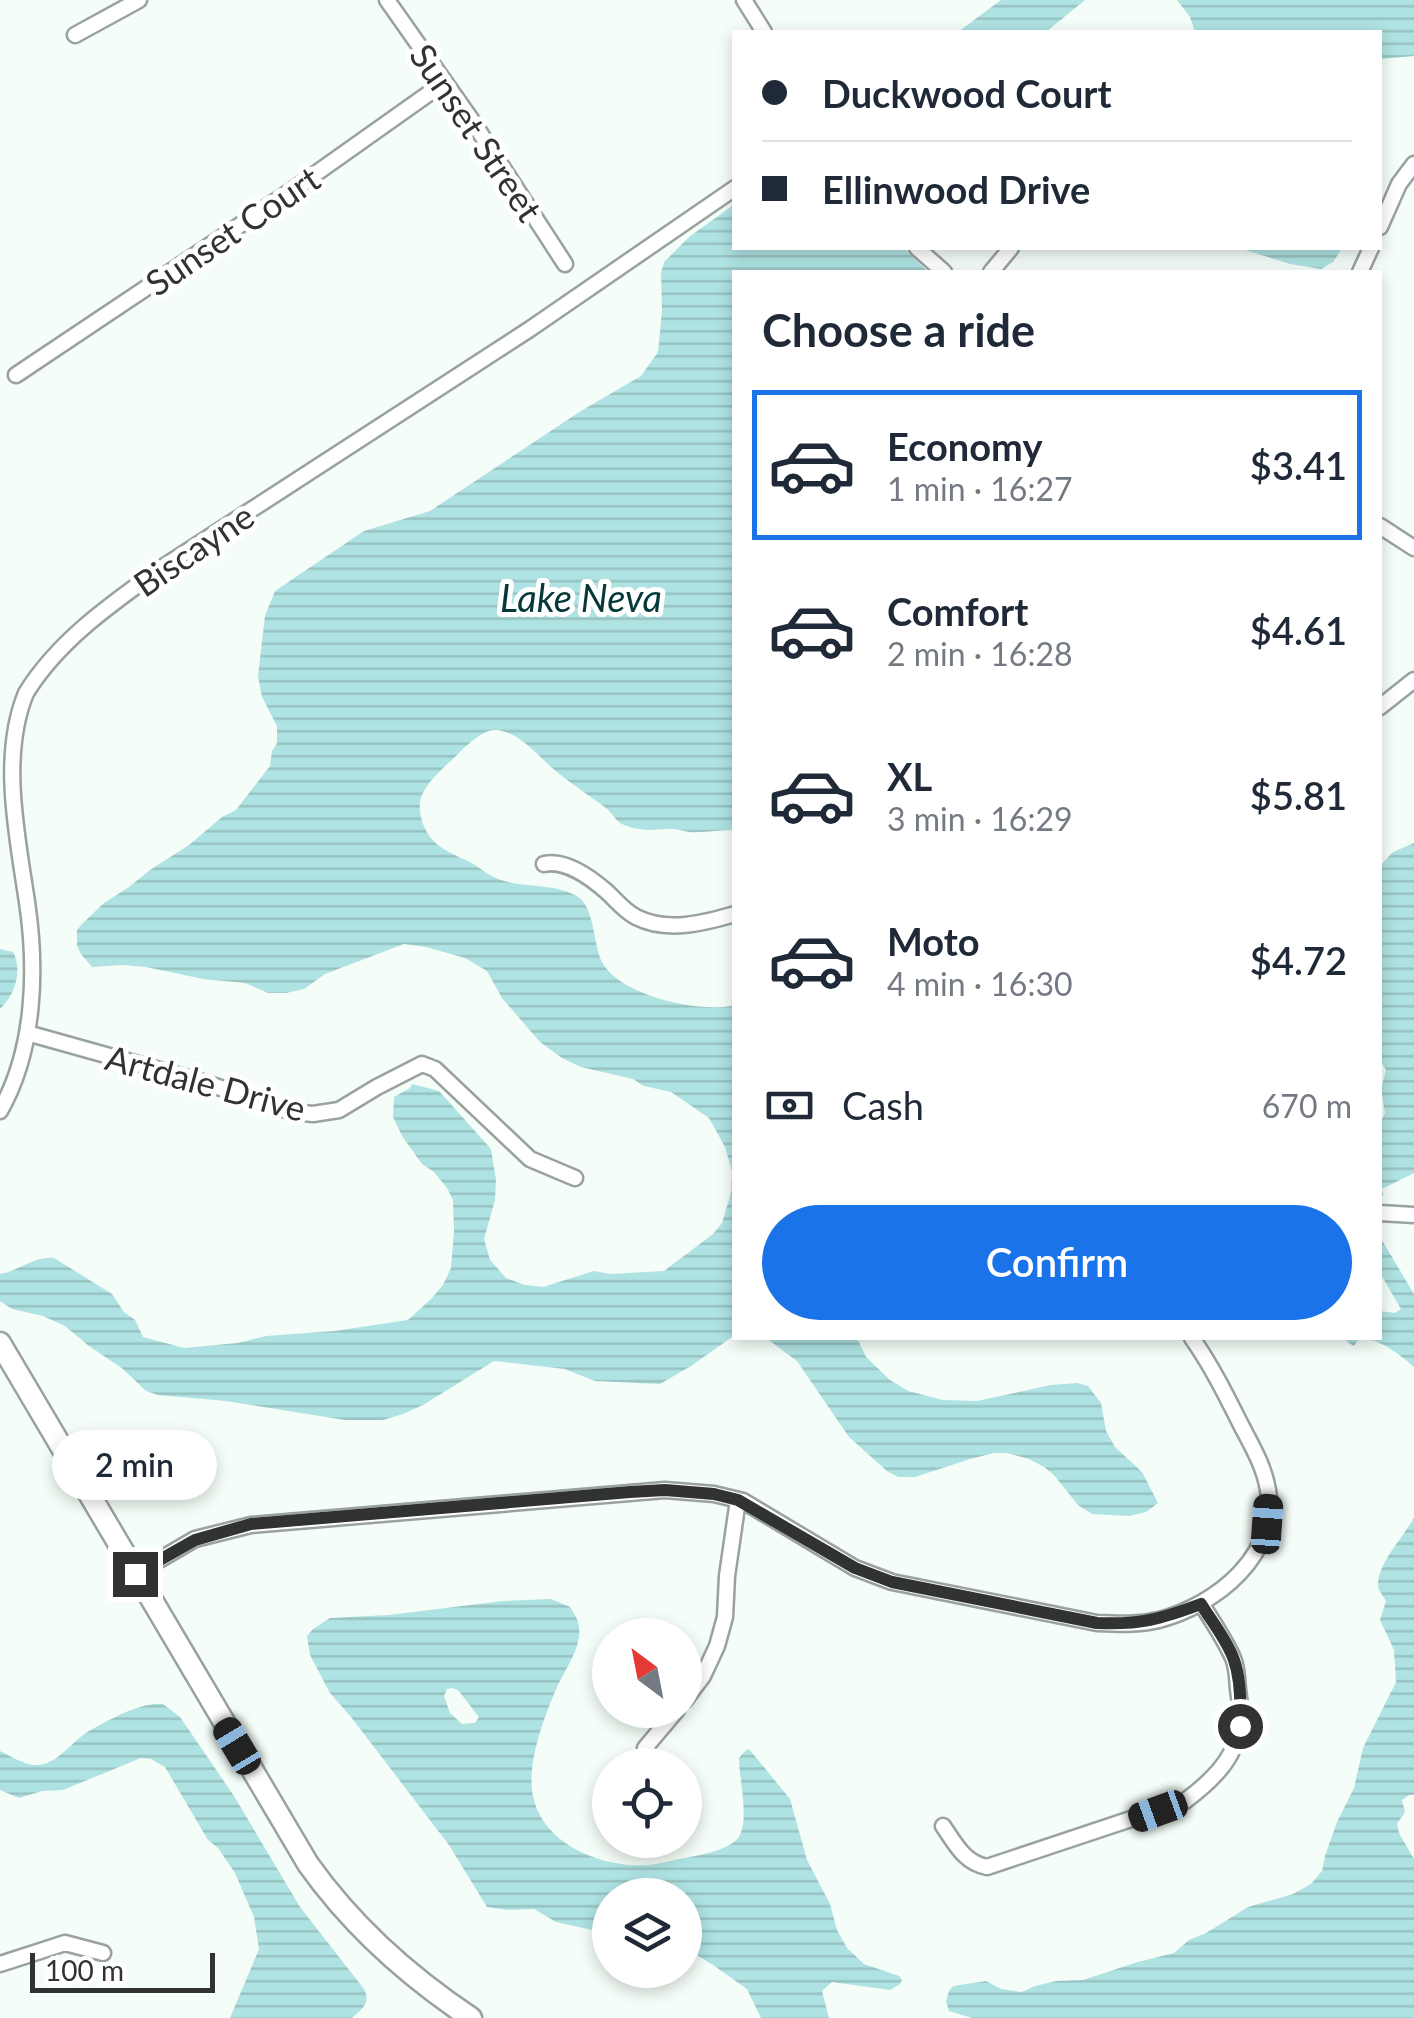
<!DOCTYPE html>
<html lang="en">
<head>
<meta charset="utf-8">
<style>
  :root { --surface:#fff; --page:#f6f6f7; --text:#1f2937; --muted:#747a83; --line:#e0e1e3; --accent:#1a73e8 }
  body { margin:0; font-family:Lato,sans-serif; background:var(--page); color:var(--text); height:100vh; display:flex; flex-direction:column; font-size:38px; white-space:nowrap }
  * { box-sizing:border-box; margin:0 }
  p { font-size:32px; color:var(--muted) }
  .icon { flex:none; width:55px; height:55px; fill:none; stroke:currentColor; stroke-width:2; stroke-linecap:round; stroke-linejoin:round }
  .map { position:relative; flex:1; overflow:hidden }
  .panel { position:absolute; left:732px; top:270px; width:650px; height:1070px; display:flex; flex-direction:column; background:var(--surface); border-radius:0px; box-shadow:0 5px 15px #0003 }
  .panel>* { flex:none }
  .top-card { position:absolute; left:732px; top:30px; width:650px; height:220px; border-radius:0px; box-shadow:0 5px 15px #0003; display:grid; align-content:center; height:220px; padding:0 30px; background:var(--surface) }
  .needle { width:65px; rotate:328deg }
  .controls { position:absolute; left:592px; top:1618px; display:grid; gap:20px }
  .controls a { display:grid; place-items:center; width:110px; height:110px; border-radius:50%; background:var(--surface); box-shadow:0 5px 15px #0003; font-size:50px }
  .scale { position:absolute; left:30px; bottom:25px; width:185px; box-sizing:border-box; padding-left:10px; border:5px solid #303331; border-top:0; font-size:28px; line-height:35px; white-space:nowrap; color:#303331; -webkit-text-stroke:8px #fff; paint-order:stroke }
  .end { position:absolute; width:45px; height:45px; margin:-22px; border:12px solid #303331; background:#fff; box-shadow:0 0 0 5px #fff }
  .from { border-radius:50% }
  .bubble { position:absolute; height:70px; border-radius:35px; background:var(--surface); box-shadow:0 5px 15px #0003; font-size:32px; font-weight:600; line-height:70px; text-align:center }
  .car { position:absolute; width:30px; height:60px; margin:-30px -15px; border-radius:12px; box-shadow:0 0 8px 2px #0007; background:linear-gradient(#222 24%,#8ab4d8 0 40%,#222 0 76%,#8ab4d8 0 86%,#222 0) }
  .top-card b { display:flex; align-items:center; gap:35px; height:95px; font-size:38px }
  .top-card b+b { border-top:2px solid var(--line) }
  .top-card i { width:25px; height:25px; background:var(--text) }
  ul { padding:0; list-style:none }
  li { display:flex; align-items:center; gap:30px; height:150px; margin:0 20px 15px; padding:0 10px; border:5px solid transparent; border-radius:0px }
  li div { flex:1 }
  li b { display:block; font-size:38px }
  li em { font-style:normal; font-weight:600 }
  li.on { border-color:var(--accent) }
  li>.icon { width:90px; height:90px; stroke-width:1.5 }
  h2 { padding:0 30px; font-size:45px; line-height:120px }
  .pay { display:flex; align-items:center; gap:25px; height:110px; padding:0 30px; font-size:38px }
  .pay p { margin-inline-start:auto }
  .action { display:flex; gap:20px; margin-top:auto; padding:20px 30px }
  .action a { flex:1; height:115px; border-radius:60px; background:var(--accent); color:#fff; font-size:40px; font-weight:600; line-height:115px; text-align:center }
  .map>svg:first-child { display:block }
  .water { fill:url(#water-rules); fill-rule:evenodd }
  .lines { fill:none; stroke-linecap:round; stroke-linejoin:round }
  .street-casing { stroke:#9aa29d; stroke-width:19 }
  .secondary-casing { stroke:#9aa29d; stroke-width:25 }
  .street { stroke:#fff; stroke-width:14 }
  .secondary { stroke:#fff; stroke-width:20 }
  .route { stroke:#303331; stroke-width:12 }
  .labels { text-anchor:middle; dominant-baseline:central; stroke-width:10; stroke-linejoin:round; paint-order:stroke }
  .street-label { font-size:35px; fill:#303331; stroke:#fff }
  .water-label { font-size:38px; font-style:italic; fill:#053838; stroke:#fff }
</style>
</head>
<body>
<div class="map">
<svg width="1414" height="2018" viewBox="0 0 1414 2018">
  <defs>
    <pattern id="water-rules" width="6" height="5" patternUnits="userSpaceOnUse" patternTransform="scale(2.5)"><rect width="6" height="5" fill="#afe2e2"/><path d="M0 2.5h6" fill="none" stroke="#97c2c2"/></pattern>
  </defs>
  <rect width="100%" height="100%" fill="#f4fdf7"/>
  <!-- water -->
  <path class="water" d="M 1001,0 L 1085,0 L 1046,32 L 958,32 Z
    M 1177,0 L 1414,0 L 1414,56 L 1380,59 L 1380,32 L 1195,32 L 1190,17 Z
    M 735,204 L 735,248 L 904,248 L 928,272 L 735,272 L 735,830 C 720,830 704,833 689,832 C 682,831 675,828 667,829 C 652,830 636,831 622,824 C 616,821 612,813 606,808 C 590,796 573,785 557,772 C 539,758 520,731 495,730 C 482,730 466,746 457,755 C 445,767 430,778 422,795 C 418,804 420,815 423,824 C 433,850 454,853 475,865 C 484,871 491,877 501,880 C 526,888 551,883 575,895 C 596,905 592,945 603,964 C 622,996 701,1014 735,1005 L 735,1335 L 691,1366 L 660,1384 L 595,1381 L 565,1369 L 494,1361 L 423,1405 L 403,1414 L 383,1420 L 345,1420 L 226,1401 L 158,1395 L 146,1391 L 123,1369 L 89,1346 L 65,1326 L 43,1316 L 12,1309 L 0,1301 L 0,1274 C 19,1271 34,1256 54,1258 L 112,1294 L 124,1312 L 135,1320 L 143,1337 L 184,1348 L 237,1343 L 266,1336 L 335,1331 L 408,1320 L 432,1298 L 443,1285 L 451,1268 L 454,1231 L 453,1200 L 447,1188 L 434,1172 L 422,1164 L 402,1136 L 393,1117 L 394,1097 L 410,1088 L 412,1084 L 439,1091 L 491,1149 L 496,1180 L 495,1200 L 484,1239 L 490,1260 L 506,1278 L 525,1285 L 543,1287 L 594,1271 L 610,1274 L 664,1271 L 713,1234 L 722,1223 L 731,1193 L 732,1171 L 725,1147 L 709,1118 L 671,1092 L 644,1086 L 633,1079 L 581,1067 L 562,1058 L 540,1042 L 502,998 L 487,971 L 465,958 L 426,947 L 404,944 L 325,974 L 304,989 L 286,993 L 268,993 L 245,983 L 203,979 L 146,967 L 123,965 L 92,967 L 81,954 L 77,946 L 77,930 L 82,924 L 104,903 L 129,887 L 150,870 L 189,845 L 222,817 L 236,810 L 270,766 L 272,751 L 277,743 L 277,726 L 262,697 L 258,676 L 265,616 L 275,591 L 364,531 L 430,511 L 581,411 L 641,376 L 658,352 L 662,311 L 661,273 L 664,262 L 689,237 Z
    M 1239,248 L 1340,248 L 1341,250 L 1333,262 L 1321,269 L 1290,264 Z
    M 1414,843 L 1414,1173 L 1382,1189 L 1383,1196 L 1380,1198 L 1380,1124 L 1385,1113 L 1381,1089 L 1386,1070 L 1380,1060 L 1380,866 L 1393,852 Z
    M 0,949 L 13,952 C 23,970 15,995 0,1009 Z
    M 1380,1237 L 1414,1294 L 1414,1367 C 1404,1358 1376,1335 1360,1340 C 1357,1340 1356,1344 1354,1346 L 1347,1342 L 1347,1338 L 1380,1338 L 1380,1311 L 1395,1313 L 1401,1309 L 1380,1273 Z
    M 766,1338 L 857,1338 L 866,1357 L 890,1380 L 908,1391 L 943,1400 L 977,1401 L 1051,1385 L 1077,1383 L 1088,1386 L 1101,1403 L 1106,1431 L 1115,1447 L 1142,1472 L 1158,1503 L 1146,1512 L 1129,1516 L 1092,1514 L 1078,1505 L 1054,1475 L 1044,1467 L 1029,1459 L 1007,1453 L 994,1453 L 970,1459 L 915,1477 L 898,1477 L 887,1471 L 849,1437 L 797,1361 Z
    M 1414,1518 L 1414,1795 L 1409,1795 L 1402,1800 L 1405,1812 L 1397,1824 L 1399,1833 L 1414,1859 L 1414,2018 L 972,2018 L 949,2011 L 946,2001 L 949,1991 L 953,1986 L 986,1981 L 1001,1989 L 1022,1992 L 1035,1986 L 1056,1981 L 1083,1980 L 1138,1962 L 1174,1953 L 1189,1940 L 1206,1933 L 1248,1907 L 1293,1894 L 1311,1884 L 1322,1871 L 1325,1856 L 1337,1822 L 1354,1788 L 1363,1748 L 1396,1682 L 1394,1650 L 1380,1620 L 1386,1601 C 1384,1597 1378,1590 1378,1586 C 1377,1564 1404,1536 1414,1518 Z
    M 551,1599 L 570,1607 C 574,1613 579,1621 579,1628 C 581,1648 566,1668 558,1685 C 545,1714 526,1764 533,1796 C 543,1845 602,1868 648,1865 C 660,1864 673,1860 685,1858 C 701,1855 732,1850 740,1835 C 749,1817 739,1778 739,1758 L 745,1751 L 749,1749 L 790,1799 L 807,1860 L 830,1904 L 837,1930 L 847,1948 L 864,1964 L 899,1976 L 902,1980 L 900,1984 L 890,1990 L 832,1982 L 822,1991 L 829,2018 L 761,2018 L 747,1989 L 713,1965 L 685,1948 L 685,1895 L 610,1895 L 610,1934 L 556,1922 L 534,1909 L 508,1910 L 487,1907 L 449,1845 L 351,1717 L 330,1693 L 310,1655 L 307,1636 L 313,1629 L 330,1618 L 389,1615 L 503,1601 ZM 452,1688 L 458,1690 L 479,1717 L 475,1723 L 462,1724 L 450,1713 L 444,1696 L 447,1689 Z
    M 154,1704 L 163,1704 L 180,1717 L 234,1796 L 300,1907 L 364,1989 C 371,2003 363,2008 352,2018 L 230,2018 L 259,1949 L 254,1917 L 235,1873 L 218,1848 L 208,1840 L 165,1767 L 151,1759 L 141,1758 L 63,1790 L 42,1791 L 19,1798 L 0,1790 L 0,1751 C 11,1756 25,1766 37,1765 C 57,1765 72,1741 89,1731 C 109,1720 131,1707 154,1704 Z"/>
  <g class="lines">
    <!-- street casing -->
    <g class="street-casing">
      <path id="street" d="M 387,0 L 473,122 L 565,264
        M 744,0 L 764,32
        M 75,35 L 139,0
        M 1380,227 L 1399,184 L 1414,164
        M 917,248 L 944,272
        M 991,272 L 1011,248
        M 1360,272 L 1371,248
        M 16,375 L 294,189 L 445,82
        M 1380,526 L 1414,548
        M 1380,707 L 1414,680
        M 544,864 C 565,859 591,878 606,891 C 616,900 624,911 636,917 C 667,933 704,923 735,914
        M 27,1033 L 206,1083 L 292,1112 L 313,1114 L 339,1110 L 377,1087 L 422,1064 L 435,1069 L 530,1159 L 575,1178
        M 0,1111 C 35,1050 37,969 27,902 C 17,835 0,756 26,693 C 58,641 111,604 160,569 L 530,329 L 735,188
        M 1380,1213 L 1414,1215
        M 135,1574 L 195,1539 L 251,1525 L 665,1490 L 714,1494 L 743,1501 L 855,1568 L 892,1582 L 1097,1623 C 1118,1624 1139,1625 1159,1620 C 1216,1605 1279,1555 1268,1490 C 1264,1466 1252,1446 1241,1425 C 1226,1395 1211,1365 1192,1338
        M 685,1700 L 703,1676 L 717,1646 L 725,1617 L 727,1576 L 738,1500
        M 645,1748 L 677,1710
        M 943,1826 C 955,1843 964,1863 987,1867 L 1185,1801 C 1227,1770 1247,1743 1238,1689 C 1237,1678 1237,1667 1233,1658 C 1224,1638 1212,1621 1201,1603
        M 0,1964 L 65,1943 L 103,1953"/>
    </g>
    <!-- secondary casing -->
    <g class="secondary-casing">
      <path id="secondary" d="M 0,1343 L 308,1864 C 352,1926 408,1976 471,2018"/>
    </g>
    <!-- street -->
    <use href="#street" class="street"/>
    <!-- secondary -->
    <use href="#secondary" class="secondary"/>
  </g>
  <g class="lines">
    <!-- route -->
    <path class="route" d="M 135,1574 L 195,1540 L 251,1524 L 630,1492 L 665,1490 L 714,1494 L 738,1500 L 855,1568 L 892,1582 L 1097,1623 C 1140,1625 1161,1619 1201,1604 C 1212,1622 1227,1640 1234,1660 C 1241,1680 1241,1705 1240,1726"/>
  </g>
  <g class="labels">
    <!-- street labels -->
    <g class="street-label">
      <text transform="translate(477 132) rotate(56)">Sunset Street</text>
      <text transform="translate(232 230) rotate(-34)">Sunset Court</text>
      <text transform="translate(193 549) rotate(-34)">Biscayne</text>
      <text transform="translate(206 1082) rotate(15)">Artdale Drive</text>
    </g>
    <!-- water labels -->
    <g class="water-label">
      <text x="581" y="597">Lake Neva</text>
    </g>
  </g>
</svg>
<div class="controls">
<a><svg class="needle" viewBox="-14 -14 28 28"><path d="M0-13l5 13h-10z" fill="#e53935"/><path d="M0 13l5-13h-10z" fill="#747a83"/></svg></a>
<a><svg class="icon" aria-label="locate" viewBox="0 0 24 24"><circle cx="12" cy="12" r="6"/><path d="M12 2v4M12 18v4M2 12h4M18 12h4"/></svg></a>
<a><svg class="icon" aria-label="layers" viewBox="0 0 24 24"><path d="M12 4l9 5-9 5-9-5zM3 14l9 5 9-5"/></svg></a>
</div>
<div class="scale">100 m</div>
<i class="end from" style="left:1240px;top:1726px"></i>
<i class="end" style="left:135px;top:1574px"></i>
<div class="bubble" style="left:52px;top:1430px;width:165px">2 min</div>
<i class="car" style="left:1267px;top:1524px;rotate:4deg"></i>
<i class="car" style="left:237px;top:1746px;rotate:329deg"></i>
<i class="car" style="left:1158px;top:1811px;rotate:250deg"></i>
<div class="top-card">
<b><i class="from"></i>Duckwood Court</b>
<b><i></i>Ellinwood Drive</b>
</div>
<section class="panel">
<h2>Choose a ride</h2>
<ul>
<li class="on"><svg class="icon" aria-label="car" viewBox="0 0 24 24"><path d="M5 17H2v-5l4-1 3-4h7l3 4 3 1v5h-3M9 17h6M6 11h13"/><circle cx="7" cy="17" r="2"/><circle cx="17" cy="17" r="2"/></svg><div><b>Economy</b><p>1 min · 16:27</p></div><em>$3.41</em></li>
<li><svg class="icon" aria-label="car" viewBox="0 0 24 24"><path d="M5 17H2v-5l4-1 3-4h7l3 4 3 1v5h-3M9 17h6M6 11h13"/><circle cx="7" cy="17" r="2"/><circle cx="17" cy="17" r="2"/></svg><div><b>Comfort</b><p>2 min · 16:28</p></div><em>$4.61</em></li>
<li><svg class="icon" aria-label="car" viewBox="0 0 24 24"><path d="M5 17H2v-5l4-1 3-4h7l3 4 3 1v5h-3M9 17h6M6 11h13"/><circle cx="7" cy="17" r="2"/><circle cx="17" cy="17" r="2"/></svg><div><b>XL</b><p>3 min · 16:29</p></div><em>$5.81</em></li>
<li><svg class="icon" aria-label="car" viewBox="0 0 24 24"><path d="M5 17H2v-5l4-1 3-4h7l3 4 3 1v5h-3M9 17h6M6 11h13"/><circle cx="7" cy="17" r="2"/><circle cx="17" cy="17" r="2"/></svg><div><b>Moto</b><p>4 min · 16:30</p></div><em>$4.72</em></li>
</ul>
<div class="pay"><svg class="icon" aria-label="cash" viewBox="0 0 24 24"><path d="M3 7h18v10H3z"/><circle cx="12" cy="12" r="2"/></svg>Cash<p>670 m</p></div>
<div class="action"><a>Confirm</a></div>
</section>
</div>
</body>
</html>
